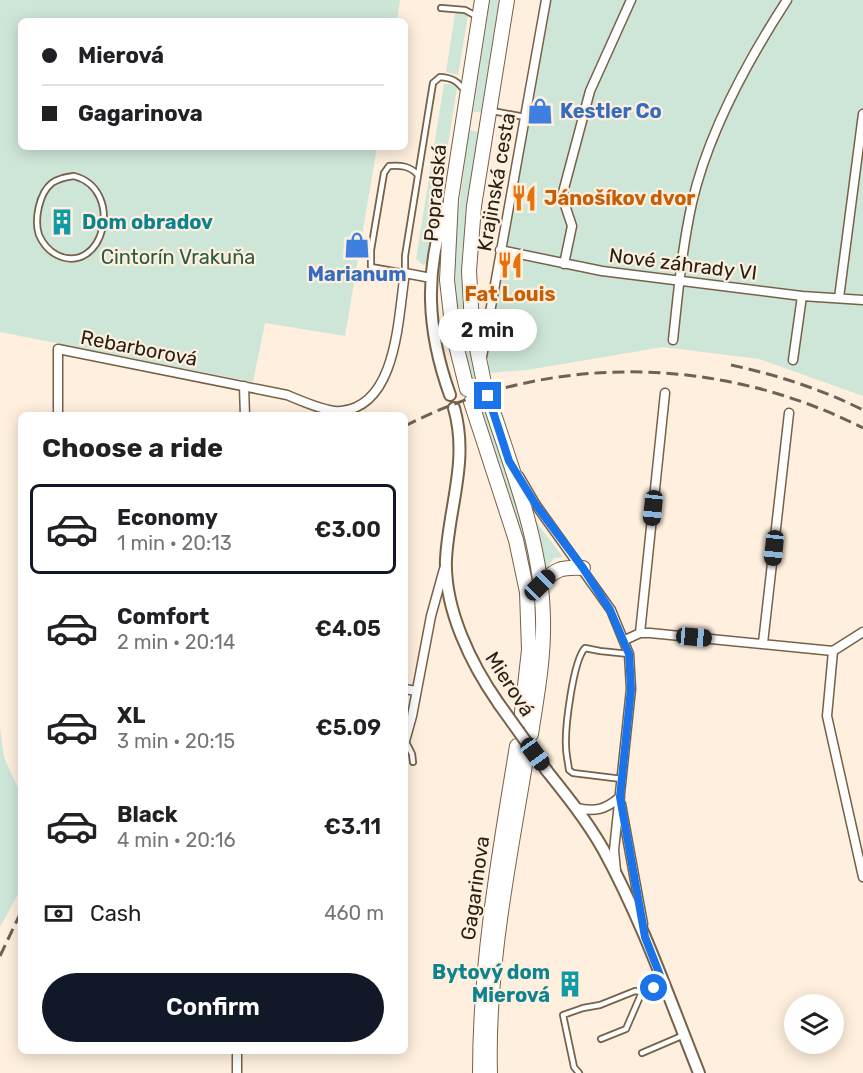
<!DOCTYPE html>
<html lang="en">
<head>
<meta charset="utf-8">
<style>
  :root { --surface:#fff; --page:#f6f6f6; --text:#202124; --muted:#757577; --line:#e0e0e0; --accent:#111827 }
  body { margin:0; font-family:Rubik,sans-serif; background:var(--page); color:var(--text); height:100vh; display:flex; flex-direction:column; font-size:22px; white-space:nowrap }
  * { box-sizing:border-box; margin:0 }
  p { font-size:20px; color:var(--muted) }
  .icon { flex:none; width:33px; height:33px; fill:none; stroke:currentColor; stroke-width:2; stroke-linecap:round; stroke-linejoin:round }
  .map { position:relative; flex:1; overflow:hidden }
  .sheet { position:absolute; left:18px; top:412px; width:390px; height:642px; display:flex; flex-direction:column; background:var(--surface); border-radius:9px; box-shadow:0 3px 15px #0003 }
  .sheet>* { flex:none }
  .hud { position:absolute; left:18px; top:18px; width:390px; height:132px; border-radius:9px; box-shadow:0 3px 15px #0003; display:grid; align-content:center; height:132px; padding:0 24px; background:var(--surface) }
  .tools { position:absolute; left:784px; top:994px; display:grid; gap:12px }
  .tools a { display:grid; place-items:center; width:60px; height:60px; border-radius:50%; background:var(--surface); box-shadow:0 3px 15px #0003; font-size:30px }
  .end { position:absolute; width:27px; height:27px; margin:-14px; border:8px solid #1a73e8; background:#fff; box-shadow:0 0 0 3px #fff }
  .from { border-radius:50% }
  .bubble { position:absolute; height:42px; border-radius:21px; background:var(--surface); box-shadow:0 3px 15px #0003; font-size:20px; font-weight:600; line-height:42px; text-align:center }
  .car { position:absolute; width:18px; height:36px; margin:-18px -9px; border-radius:8px; box-shadow:0 0 4px 2px #0007; background:linear-gradient(#222 24%,#8ab4d8 0 40%,#222 0 76%,#8ab4d8 0 86%,#222 0) }
  .hud b { display:flex; align-items:center; gap:21px; height:57px; font-size:22px }
  .hud b+b { border-top:2px solid var(--line) }
  .hud i { width:15px; height:15px; background:var(--text) }
  ul { padding:0; list-style:none }
  li { display:flex; align-items:center; gap:18px; height:90px; margin:0 12px 9px; padding:0 12px; border:3px solid transparent; border-radius:9px }
  li div { flex:1 }
  li b { display:block; font-size:22px }
  li em { font-style:normal; font-weight:600 }
  li.active { border-color:var(--accent) }
  li>.icon { width:54px; height:54px; stroke-width:1.5 }
  h2 { padding:0 24px; font-size:27px; line-height:72px }
  .pay { display:flex; align-items:center; gap:15px; height:66px; padding:0 24px; font-size:22px }
  .pay p { margin-inline-start:auto }
  .cta { display:flex; gap:12px; margin-top:auto; padding:12px 24px }
  .cta a { flex:1; height:69px; border-radius:36px; background:var(--accent); color:#fff; font-size:24px; font-weight:600; line-height:69px; text-align:center }
  .map>svg:first-child { display:block }
  .green { fill:#cee6d8 }
  .lines { fill:none; stroke-linecap:round; stroke-linejoin:round }
  .service-casing { stroke:#776148; stroke-width:8 }
  .minor-casing { stroke:#776148; stroke-width:11 }
  .tertiary-casing { stroke:#776148; stroke-width:14 }
  .primary-casing { stroke:#776148; stroke-width:16 }
  .service { stroke:#fff; stroke-width:4.5 }
  .minor { stroke:#fff; stroke-width:8 }
  .tertiary { stroke:#fff; stroke-width:10 }
  .primary { stroke:#fff; stroke-width:14 }
  .rail { stroke:#6d6255; stroke-width:3; stroke-dasharray:12 6; stroke-linecap:butt }
  .tertiary-bridge-casing { stroke:#776148; stroke-width:14; stroke-linecap:butt }
  .tertiary-bridge { stroke:#fff; stroke-width:10 }
  .route { stroke:#1a73e8; stroke-width:8 }
  .labels { text-anchor:middle; dominant-baseline:central; stroke-width:4.5; stroke-linejoin:round; paint-order:stroke }
  .shop-label { font-size:20px; font-weight:bold; fill:#366cbe; stroke:#feefde; text-anchor:start }
  .street-label { font-size:20px; fill:#271e14; stroke:#feefde }
  .food-label { font-size:20px; font-weight:bold; fill:#c56008; stroke:#feefde; text-anchor:start }
  .culture-label { font-size:20px; font-weight:bold; fill:#0d838f; stroke:#feefde; text-anchor:start }
  .park-label { font-size:20px; fill:#295d42; stroke:#feefde }
</style>
</head>
<body>
<div class="map">
<svg width="863" height="1073" viewBox="0 0 863 1073">
  <rect width="100%" height="100%" fill="#feefde"/>
  <!-- green -->
  <path class="green" d="M 0,0 L 400,0 L 397,21 L 21,21 L 21,147 L 377,147 L 345,336 L 265,323 L 253,382 L 0,332 Z
    M 490,0 L 499,0 L 481,112 L 473,112 Z
    M 549,0 L 863,0 L 863,396 L 759,359 L 663,347 L 527,370 L 489,373 L 487,343 Z
    M 459,11 L 468,15 L 458,75 L 446,72 L 455,14 Z
    M 444,84 L 451,84 L 457,88 L 429,263 L 423,265 L 416,259 Z
    M 469,130 L 480,132 L 462,252 L 463,305 L 472,364 L 479,391 L 519,508 L 532,567 L 535,585 L 532,587 L 465,362 L 458,323 L 454,247 Z
    M 533,518 L 563,557 L 554,558 L 546,569 Z
    M 0,727 L 4,757 L 21,795 L 21,889 L 0,927 Z"/>
  <g class="lines">
    <!-- service casing -->
    <g class="service-casing">
      <path id="service" d="M 441,8 L 465,10 L 478,17
        M 492,111 L 525,117
        M 418,175 C 410,166 401,165 389,166 L 384,173 L 371,250 L 371,267 L 405,273 L 405,256 L 433,83 L 440,77 C 453,78 457,81 465,91
        M 74,176 C 126,190 103,277 57,255 C 49,251 43,244 39,235 C 34,220 39,193 52,183 C 59,178 66,177 74,176 Z
        M 405,740 L 412,754 L 413,762
        M 622,779 L 573,773 L 569,770 C 568,762 566,754 566,746 C 565,727 573,661 585,648 L 600,651 L 629,654
        M 601,1039 L 626,1029 L 642,992
        M 642,1053 L 684,1035
        M 579,1073 L 574,1067 L 563,1015 L 583,1008 L 600,1005 L 635,991 L 642,992 L 663,983"/>
    </g>
    <!-- minor casing -->
    <g class="minor-casing">
      <path id="minor" d="M 500,250 L 602,271 L 802,296 L 863,300
        M 564,264 L 572,226 L 562,196 L 590,91 L 631,0
        M 839,298 L 863,114
        M 673,340 C 678,294 682,248 692,203 C 708,133 748,60 787,0
        M 482,357 L 546,0
        M 793,360 L 802,296
        M 244,386 L 245,416
        M 58,416 L 58,349 L 287,395 C 299,400 328,413 341,411 C 398,406 398,315 405,273 L 431,278
        M 519,476 L 536,505 L 611,610 L 629,654 L 631,689 L 614,850 L 616,871
        M 640,633 L 665,393
        M 625,640 L 640,633 L 650,633 L 833,651
        M 763,643 L 789,413
        M 833,651 L 827,716 L 863,877
        M 833,651 L 863,632
        M 405,689 L 416,691
        M 405,741 L 412,716 L 431,616 L 444,569
        M 621,804 L 643,924
        M 576,808 C 595,812 605,810 620,797
        M 237,1073 L 237,1052"/>
    </g>
    <!-- tertiary casing -->
    <g class="tertiary-casing">
      <path id="tertiary" d="M 448,205 C 423,269 427,331 450,395
        M 454,408 C 469,460 449,506 446,559 C 444,609 471,664 499,704
        M 547,771 C 567,796 587,821 603,849 C 642,920 669,998 699,1073"/>
    </g>
    <!-- primary casing -->
    <g class="primary-casing">
      <path id="primary" d="M 484,383 L 472,324 L 469,271 L 474,206 L 507,0
        M 467,389 L 453,333 L 447,280 L 451,199 L 482,0
        M 488,396 C 511,468 542,542 543,619 C 544,658 537,695 531,734
        M 471,402 L 516,540 L 527,592 L 529,650 L 521,721
        M 540,585 C 555,569 560,567 583,568
        M 480,1073 C 480,963 499,855 517,746
        M 490,1073 C 487,968 509,862 526,759"/>
    </g>
    <!-- service -->
    <use href="#service" class="service"/>
    <!-- minor -->
    <use href="#minor" class="minor"/>
    <!-- tertiary -->
    <use href="#tertiary" class="tertiary"/>
    <!-- primary -->
    <use href="#primary" class="primary"/>
    <!-- rail -->
    <path class="rail" d="M 731,365 C 777,375 821,389 863,410
      M 405,426 C 549,352 719,355 863,428
      M 0,956 L 21,912"/>
    <!-- tertiary-bridge casing -->
    <g class="tertiary-bridge-casing">
      <path id="tertiary-bridge" d="M 499,704 L 547,771"/>
    </g>
    <!-- tertiary-bridge -->
    <use href="#tertiary-bridge" class="tertiary-bridge"/>
  </g>
  <g class="lines">
    <!-- route -->
    <path class="route" d="M 488,396 L 509,461 L 536,505 L 583,568 L 610,610 L 629,654 L 631,689 L 620,797 L 645,937 L 663,983 L 654,988"/>
  </g>
  <!-- icons -->
  <defs>
    <g id="shop-bare" transform="scale(2.07)"><path d="M-5-2.5h2.3a2.7 3.5 0 0 1 5.4 0H5L5.5 6h-11ZM-1.5-2.5h3a1.5 2.3 0 0 0-3 0Z" fill="#3f7fe0" stroke="#feefde" stroke-width="2.5" paint-order="stroke"/></g>
    <g id="restaurant-bare" transform="scale(2.07)"><path d="M-5-6h1v4h1v-4h1v4h1v-4h1v5L-1.5 .5V6h-2V.5L-5-1ZM5-6V6H3V1.5H1.5Q1.5-4 5-6Z" fill="#e8710a" stroke="#feefde" stroke-width="2.5" paint-order="stroke"/></g>
    <g id="building-bare" transform="scale(2.07)"><path d="M-4-6H4V6H1V3H-1V6H-4ZM-2.5-4.3h1.7v1.8h-1.7ZM.8-4.3h1.7v1.8H.8ZM-2.5-1h1.7V.8h-1.7ZM.8-1h1.7V.8H.8Z" fill="#0f9aa8" stroke="#feefde" stroke-width="2.5" paint-order="stroke"/></g>
  </defs>
  <g fill-rule="evenodd">
    <use href="#shop-bare" x="540" y="111"/>
    <use href="#restaurant-bare" x="524" y="198"/>
    <use href="#building-bare" x="62" y="222"/>
    <use href="#shop-bare" x="357" y="245"/>
    <use href="#restaurant-bare" x="510" y="265"/>
    <use href="#building-bare" x="570" y="984"/>
  </g>
  <g class="labels">
    <!-- shop labels -->
    <g class="shop-label">
      <text x="560" y="111">Kestler Co</text>
      <text x="357" y="274" text-anchor="middle">Marianum</text>
    </g>
    <!-- street labels -->
    <g class="street-label">
      <text transform="translate(496 182) rotate(-80)">Krajinská cesta</text>
      <text transform="translate(435 193) rotate(-85)">Popradská</text>
      <text transform="translate(683 264) rotate(7)">Nové záhrady VI</text>
      <text transform="translate(139 348) rotate(11)">Rebarborová</text>
      <text transform="translate(510 684) rotate(57)">Mierová</text>
      <text transform="translate(475 888) rotate(-82)">Gagarinova</text>
    </g>
    <!-- food labels -->
    <g class="food-label">
      <text x="544" y="198">Jánošíkov dvor</text>
      <text x="510" y="294" text-anchor="middle">Fat Louis</text>
    </g>
    <!-- culture labels -->
    <g class="culture-label">
      <text x="82" y="222">Dom obradov</text>
      <text x="550" y="972" text-anchor="end">Bytový dom<tspan x="550" dy="23">Mierová</tspan></text>
    </g>
    <!-- park labels -->
    <g class="park-label">
      <text x="178" y="257">Cintorín Vrakuňa</text>
    </g>
  </g>
</svg>
<div class="tools">
<a><svg class="icon" aria-label="layers" viewBox="0 0 24 24"><path d="M12 4l9 5-9 5-9-5zM3 14l9 5 9-5"/></svg></a>
</div>
<i class="end from" style="left:654px;top:988px"></i>
<i class="end" style="left:488px;top:396px"></i>
<div class="bubble" style="left:438px;top:309px;width:99px">2 min</div>
<i class="car" style="left:653px;top:508px;rotate:186deg"></i>
<i class="car" style="left:774px;top:548px;rotate:186deg"></i>
<i class="car" style="left:540px;top:585px;rotate:45deg"></i>
<i class="car" style="left:694px;top:637px;rotate:95deg"></i>
<i class="car" style="left:535px;top:754px;rotate:144deg"></i>
<div class="hud">
<b><i class="from"></i>Mierová</b>
<b><i></i>Gagarinova</b>
</div>
<section class="sheet">
<h2>Choose a ride</h2>
<ul>
<li class="active"><svg class="icon" aria-label="car" viewBox="0 0 24 24"><path d="M5 17H2v-5l4-1 3-4h7l3 4 3 1v5h-3M9 17h6M6 11h13"/><circle cx="7" cy="17" r="2"/><circle cx="17" cy="17" r="2"/></svg><div><b>Economy</b><p>1 min · 20:13</p></div><em>€3.00</em></li>
<li><svg class="icon" aria-label="car" viewBox="0 0 24 24"><path d="M5 17H2v-5l4-1 3-4h7l3 4 3 1v5h-3M9 17h6M6 11h13"/><circle cx="7" cy="17" r="2"/><circle cx="17" cy="17" r="2"/></svg><div><b>Comfort</b><p>2 min · 20:14</p></div><em>€4.05</em></li>
<li><svg class="icon" aria-label="car" viewBox="0 0 24 24"><path d="M5 17H2v-5l4-1 3-4h7l3 4 3 1v5h-3M9 17h6M6 11h13"/><circle cx="7" cy="17" r="2"/><circle cx="17" cy="17" r="2"/></svg><div><b>XL</b><p>3 min · 20:15</p></div><em>€5.09</em></li>
<li><svg class="icon" aria-label="car" viewBox="0 0 24 24"><path d="M5 17H2v-5l4-1 3-4h7l3 4 3 1v5h-3M9 17h6M6 11h13"/><circle cx="7" cy="17" r="2"/><circle cx="17" cy="17" r="2"/></svg><div><b>Black</b><p>4 min · 20:16</p></div><em>€3.11</em></li>
</ul>
<div class="pay"><svg class="icon" aria-label="cash" viewBox="0 0 24 24"><path d="M3 7h18v10H3z"/><circle cx="12" cy="12" r="2"/></svg>Cash<p>460 m</p></div>
<div class="cta"><a>Confirm</a></div>
</section>
</div>
</body>
</html>
